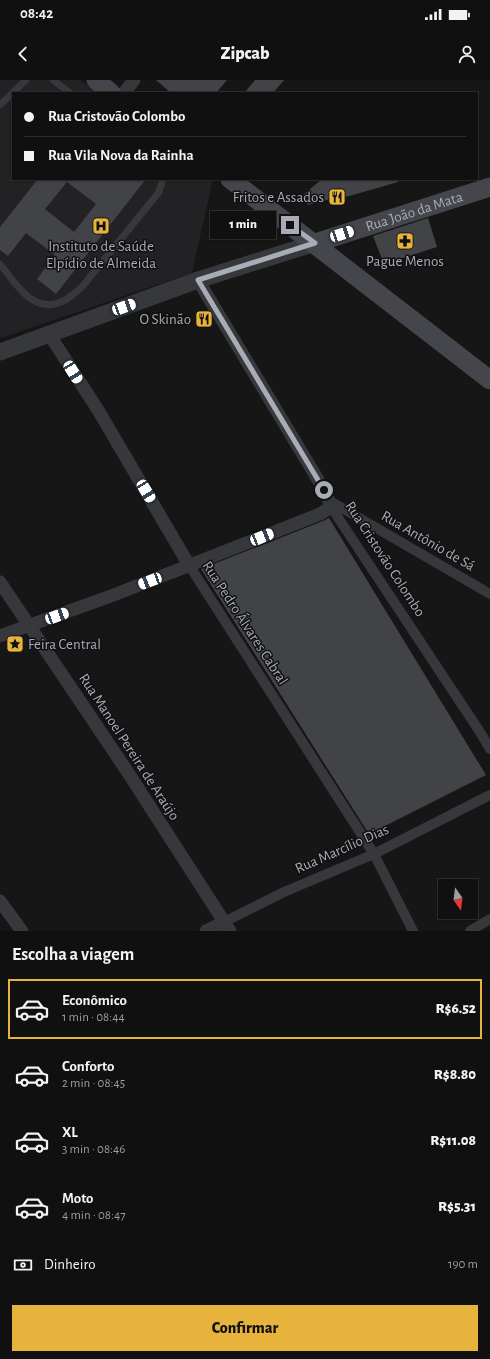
<!DOCTYPE html>
<html lang="pt">
<head>
<meta charset="utf-8">
<style>
  :root { --surface:#101011; --page:#19191a; --text:#f1f3f6; --muted:#9c9d9f; --line:#303031; --accent:#e8b33c }
  body { margin:0; font-family:"Alegreya Sans",sans-serif; background:var(--page); color:var(--text); height:100vh; display:flex; flex-direction:column; font-size:15px; white-space:nowrap }
  * { box-sizing:border-box; margin:0 }
  p { font-size:13px; color:var(--muted) }
  .icon { flex:none; width:22px; height:22px; fill:none; stroke:currentColor; stroke-width:2; stroke-linecap:round; stroke-linejoin:round }
  .map { position:relative; height:851px; overflow:hidden }
  .side { display:flex; flex-direction:column; background:var(--surface); flex:1 }
  .side>* { flex:none }
  .banner { position:absolute; left:12px; top:12px; width:466px; height:88px; border-radius:0px; box-shadow:0 1px 3px #0004,0 0 0 1px var(--line); display:grid; align-content:center; height:88px; padding:0 12px; background:var(--surface) }
  .needle { width:26px; rotate:166deg }
  .tools { position:absolute; left:438px; top:799px; display:grid; gap:8px }
  .tools a { display:grid; place-items:center; width:40px; height:40px; border-radius:0px; background:var(--surface); box-shadow:0 1px 3px #0004,0 0 0 1px var(--line); font-size:20px }
  .end { position:absolute; width:18px; height:18px; margin:-9px; border:5px solid #a8acb7; background:#111; box-shadow:0 0 0 2px #111 }
  .from { border-radius:50% }
  .bubble { position:absolute; height:28px; border-radius:0px; background:var(--surface); box-shadow:0 1px 3px #0004,0 0 0 1px var(--line); font-size:13px; font-weight:800; line-height:28px; text-align:center }
  .car { position:absolute; width:12px; height:24px; margin:-12px -6px; border-radius:5px; box-shadow:0 0 3px 1px #0007; background:linear-gradient(#fff 24%,#345 0 40%,#fff 0 76%,#345 0 86%,#fff 0) }
  .banner b { display:flex; align-items:center; gap:14px; height:38px; font-size:15px }
  .banner b+b { border-top:1px solid var(--line) }
  .banner i { width:10px; height:10px; background:var(--text) }
  ul { padding:0; list-style:none }
  li { display:flex; align-items:center; gap:12px; height:60px; margin:0 8px 6px; padding:0 4px; border:2px solid transparent; border-radius:0px }
  li div { flex:1 }
  li b { display:block; font-size:15px }
  li em { font-style:normal; font-weight:800 }
  li.on { border-color:var(--accent) }
  li>.icon { width:36px; height:36px; stroke-width:1.5 }
  h2 { padding:0 12px; font-size:18px; line-height:48px }
  .pay { display:flex; align-items:center; gap:10px; height:44px; padding:0 12px; font-size:15px }
  .pay p { margin-inline-start:auto }
  .primary-button { display:flex; gap:8px; margin-top:auto; padding:8px 12px }
  .primary-button a { flex:1; height:46px; border-radius:0px; background:var(--accent); color:#111; font-size:16px; font-weight:800; line-height:46px; text-align:center }
  .status { display:flex; justify-content:space-between; align-items:center; height:28px; padding:0 20px; background:var(--surface); direction:ltr }
  .status svg { height:11px; fill:currentColor }
  header { display:flex; justify-content:space-between; align-items:center; height:52px; padding:0 12px; background:var(--surface); font-size:18px; font-weight:800 }
  .map>svg:first-child { display:block }
  .built { fill:#222224 }
  .building { fill:#424347; fill-rule:evenodd }
  .lines { fill:none; stroke-linecap:round; stroke-linejoin:round }
  .service { stroke:#37383c; stroke-width:7 }
  .pedestrian { stroke:#37383c; stroke-width:10 }
  .minor { stroke:#37383c; stroke-width:13 }
  .tertiary { stroke:#37383c; stroke-width:17 }
  .secondary { stroke:#45464c; stroke-width:19 }
  .route { stroke:#a8acb7; stroke-width:5 }
  .labels { text-anchor:middle; dominant-baseline:central; stroke-width:3; stroke-linejoin:round; paint-order:stroke }
  .poi-label { font-size:15px; fill:#a8acb7; stroke:#111112; text-anchor:end }
  .street-label { font-size:15px; fill:#a8acb7; stroke:#111112 }
</style>
</head>
<body>
<div class="status"><b>08:42</b><svg viewBox="0 0 49 12"><path d="M0 12V9h3v3zM5 12V6h3v6zM10 12V3h3v9zM15 12V0h3v12zM26 1h20v11H26zM47 4h2v5h-2z"/></svg></div>
<header><svg class="icon" aria-label="back" viewBox="0 0 24 24"><path d="M15 5l-7 7 7 7"/></svg>Zipcab<svg class="icon" aria-label="person" viewBox="0 0 24 24"><circle cx="12" cy="8" r="4"/><path d="M4 21q1-7 8-7t8 7"/></svg></header>
<div class="map">
<svg width="490" height="851" viewBox="0 0 490 851">
  <rect width="100%" height="100%" fill="#161617"/>
  <!-- built -->
  <path class="built" d="M 0,0 L 80,0 L 98,13 L 13,13 L 13,99 L 213,99 L 192,193 L 1,258 L 0,254 Z"/>
  <!-- building -->
  <path class="building" d="M 156,0 L 227,0 L 216,13 L 171,13 Z
    M 255,0 L 284,0 L 273,13 L 244,13 Z
    M 38,99 L 146,99 L 56,214 L 37,199 L 55,175 L 26,153 L 8,176 L 0,170 L 0,147 ZM 67,102 L 96,124 L 74,152 L 45,129 Z
    M 322,99 L 398,99 L 398,102 L 346,117 L 345,115 L 308,125 L 304,114 Z
    M 428,138 L 437,167 L 384,184 L 373,156 Z
    M 329,438 L 486,695 L 369,754 L 201,489 L 323,441 Z"/>
  <g class="lines">
    <!-- service -->
    <path class="service" d="M 53,0 L 70,13
      M 0,25 L 26,0
      M 0,184 C 17,205 35,238 67,219 C 72,216 77,211 82,207 L 159,112 L 163,99"/>
    <!-- pedestrian -->
    <path class="pedestrian" d="M 330,421 L 490,514
      M 331,427 L 480,652 L 490,669
      M 189,485 L 374,774 L 413,851
      M 224,842 L 284,812 L 374,774 L 490,715
      M 470,851 L 490,839"/>
    <!-- minor -->
    <path class="minor" d="M 124,13 L 134,0
      M 49,254 L 98,330 L 189,485
      M 0,502 L 129,694 L 230,851
      M 0,556 L 111,516 L 262,457 L 320,434 L 331,427 L 326,413 L 198,200
      M 0,821 L 22,851
      M 206,851 L 224,842"/>
    <!-- tertiary -->
    <path class="tertiary" d="M 0,272 L 198,200 L 315,163"/>
    <!-- secondary -->
    <g class="secondary">
      <path d="M 96,0 L 111,13"/>
      <path d="M 230,99 L 490,300"/>
      <path id="s1" d="M 315,163 L 490,107"/>
    </g>
  </g>
  <g class="lines">
    <!-- route -->
    <path class="route" d="M 290,145 L 315,163 L 198,200 L 324,410"/>
  </g>
  <!-- icons -->
  <defs>
    <g id="restaurant-square" transform="scale(0.9)"><rect x="-9" y="-9" width="18" height="18" rx="4" fill="#e8b33c" stroke="#111112"/><path d="M-5-6h1v4h1v-4h1v4h1v-4h1v5L-1.5 .5V6h-2V.5L-5-1ZM5-6V6H3V1.5H1.5Q1.5-4 5-6Z" fill="#111"/></g>
    <g id="hospital-square" transform="scale(0.9)"><rect x="-9" y="-9" width="18" height="18" rx="4" fill="#e8b33c" stroke="#111112"/><path d="M-5-5h3v3.5h4V-5h3V5h-3V1.5h-4V5h-3Z" fill="#111"/></g>
    <g id="pharmacy-square" transform="scale(0.9)"><rect x="-9" y="-9" width="18" height="18" rx="4" fill="#e8b33c" stroke="#111112"/><path d="M-2-6h4v4h4v4h-4v4h-4v-4h-4v-4h4Z" fill="#111"/></g>
    <g id="sight-square" transform="scale(0.9)"><rect x="-9" y="-9" width="18" height="18" rx="4" fill="#e8b33c" stroke="#111112"/><path d="M0-6L1.8-2.2L6-1.7L2.9 1.2L3.7 5.4L0 3.3L-3.7 5.4L-2.9 1.2L-6-1.7L-1.8-2.2Z" fill="#111"/></g>
  </defs>
  <g fill-rule="evenodd">
    <use href="#restaurant-square" x="337" y="117"/>
    <use href="#hospital-square" x="101" y="146"/>
    <use href="#pharmacy-square" x="405" y="161"/>
    <use href="#restaurant-square" x="204" y="239"/>
    <use href="#sight-square" x="15" y="564"/>
  </g>
  <g class="labels">
    <!-- poi labels -->
    <g class="poi-label">
      <text x="324" y="117">Fritos e Assados</text>
      <text x="101" y="166" text-anchor="middle">Instituto de Saúde<tspan x="101" dy="17">Elpídio de Almeida</tspan></text>
      <text x="405" y="181" text-anchor="middle">Pague Menos</text>
      <text x="191" y="239">O Skinão</text>
      <text x="28" y="564" text-anchor="start">Feira Central</text>
    </g>
    <!-- street labels -->
    <g class="street-label">
      <text stroke="none"><textPath href="#s1" startOffset="104">Rua João da Mata</textPath></text>
      <text transform="translate(428 461) rotate(30)">Rua Antônio de Sá</text>
      <text transform="translate(385 479) rotate(57)">Rua Cristovão Colombo</text>
      <text transform="translate(245 543) rotate(57)">Rua Pedro Álvares Cabral</text>
      <text transform="translate(129 667) rotate(57)">Rua Manoel Pereira de Araújo</text>
      <text transform="translate(342 769) rotate(-24)">Rua Marcílio Dias</text>
    </g>
  </g>
</svg>
<div class="tools">
<a><svg class="needle" viewBox="-14 -14 28 28"><path d="M0-13l5 13h-10z" fill="#e53935"/><path d="M0 13l5-13h-10z" fill="#9c9d9f"/></svg></a>
</div>
<i class="end from" style="left:324px;top:410px"></i>
<i class="end" style="left:290px;top:145px"></i>
<div class="bubble" style="left:210px;top:131px;width:66px">1 min</div>
<i class="car" style="left:342px;top:154px;rotate:72deg"></i>
<i class="car" style="left:124px;top:227px;rotate:70deg"></i>
<i class="car" style="left:73px;top:292px;rotate:148deg"></i>
<i class="car" style="left:146px;top:411px;rotate:149deg"></i>
<i class="car" style="left:262px;top:457px;rotate:68deg"></i>
<i class="car" style="left:150px;top:501px;rotate:249deg"></i>
<i class="car" style="left:57px;top:536px;rotate:70deg"></i>
<div class="banner">
<b><i class="from"></i>Rua Cristovão Colombo</b>
<b><i></i>Rua Vila Nova da Rainha</b>
</div>
</div>
<section class="side">
<h2>Escolha a viagem</h2>
<ul>
<li class="on"><svg class="icon" aria-label="car" viewBox="0 0 24 24"><path d="M5 17H2v-5l4-1 3-4h7l3 4 3 1v5h-3M9 17h6M6 11h13"/><circle cx="7" cy="17" r="2"/><circle cx="17" cy="17" r="2"/></svg><div><b>Econômico</b><p>1 min · 08:44</p></div><em>R$6.52</em></li>
<li><svg class="icon" aria-label="car" viewBox="0 0 24 24"><path d="M5 17H2v-5l4-1 3-4h7l3 4 3 1v5h-3M9 17h6M6 11h13"/><circle cx="7" cy="17" r="2"/><circle cx="17" cy="17" r="2"/></svg><div><b>Conforto</b><p>2 min · 08:45</p></div><em>R$8.80</em></li>
<li><svg class="icon" aria-label="car" viewBox="0 0 24 24"><path d="M5 17H2v-5l4-1 3-4h7l3 4 3 1v5h-3M9 17h6M6 11h13"/><circle cx="7" cy="17" r="2"/><circle cx="17" cy="17" r="2"/></svg><div><b>XL</b><p>3 min · 08:46</p></div><em>R$11.08</em></li>
<li><svg class="icon" aria-label="car" viewBox="0 0 24 24"><path d="M5 17H2v-5l4-1 3-4h7l3 4 3 1v5h-3M9 17h6M6 11h13"/><circle cx="7" cy="17" r="2"/><circle cx="17" cy="17" r="2"/></svg><div><b>Moto</b><p>4 min · 08:47</p></div><em>R$5.31</em></li>
</ul>
<div class="pay"><svg class="icon" aria-label="cash" viewBox="0 0 24 24"><path d="M3 7h18v10H3z"/><circle cx="12" cy="12" r="2"/></svg>Dinheiro<p>190 m</p></div>
<div class="primary-button"><a>Confirmar</a></div>
</section>
</body>
</html>
